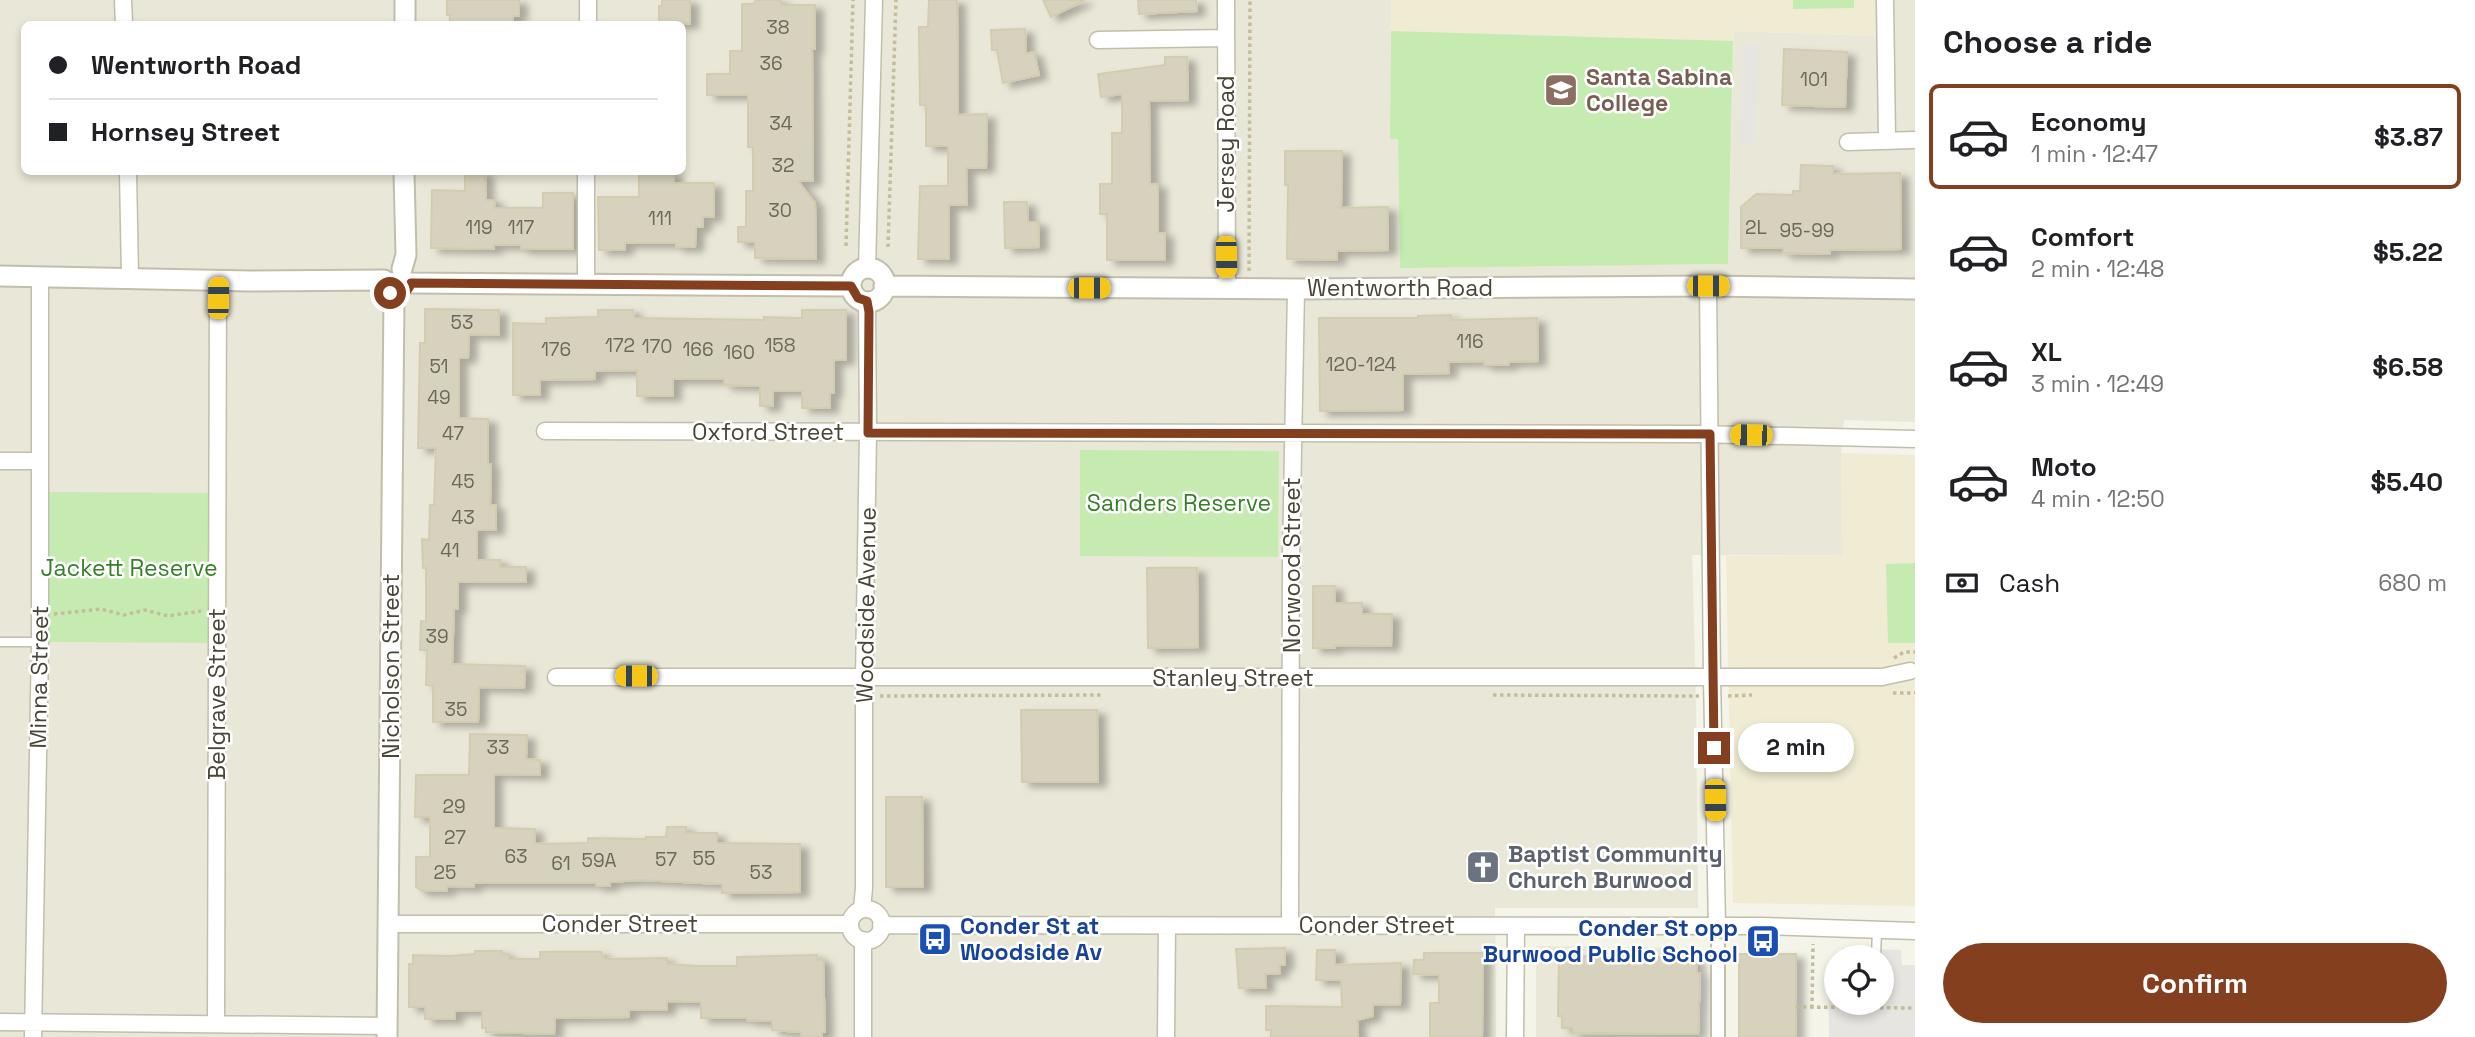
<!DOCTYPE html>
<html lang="en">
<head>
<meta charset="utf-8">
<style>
  :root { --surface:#fff; --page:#f2f2f2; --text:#202124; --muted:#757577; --line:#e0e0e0; --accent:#84401e }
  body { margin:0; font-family:"Space Grotesk",sans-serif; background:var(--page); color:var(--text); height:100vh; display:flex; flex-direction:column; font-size:26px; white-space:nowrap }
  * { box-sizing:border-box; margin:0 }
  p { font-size:23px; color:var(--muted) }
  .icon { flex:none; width:38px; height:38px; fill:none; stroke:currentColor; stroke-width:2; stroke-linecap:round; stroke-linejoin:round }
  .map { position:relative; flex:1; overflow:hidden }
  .drawer { display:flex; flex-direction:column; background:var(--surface); width:560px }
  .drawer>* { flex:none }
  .top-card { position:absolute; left:21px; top:21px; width:665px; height:154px; border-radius:10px; box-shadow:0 4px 10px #0003; display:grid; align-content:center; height:154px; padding:0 28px; background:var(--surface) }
  .tools { position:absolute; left:1824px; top:945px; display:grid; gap:14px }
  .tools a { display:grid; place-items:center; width:70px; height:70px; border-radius:50%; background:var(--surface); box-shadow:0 4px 10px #0003; font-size:35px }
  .end { position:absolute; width:32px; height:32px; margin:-16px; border:9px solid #84401e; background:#fff; box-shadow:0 0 0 4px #fff }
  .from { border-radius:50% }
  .bubble { position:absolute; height:49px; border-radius:24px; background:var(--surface); box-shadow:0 4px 10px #0003; font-size:23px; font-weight:800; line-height:49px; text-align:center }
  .car { position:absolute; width:21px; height:42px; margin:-21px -10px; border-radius:9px; box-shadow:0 0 5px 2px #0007; background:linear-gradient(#f5c518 24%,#345 0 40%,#f5c518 0 76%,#345 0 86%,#f5c518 0) }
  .top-card b { display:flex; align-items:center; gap:24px; height:66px; font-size:26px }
  .top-card b+b { border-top:2px solid var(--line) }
  .top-card i { width:18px; height:18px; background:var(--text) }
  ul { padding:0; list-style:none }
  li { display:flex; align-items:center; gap:21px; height:105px; margin:0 14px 10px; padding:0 14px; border:4px solid transparent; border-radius:10px }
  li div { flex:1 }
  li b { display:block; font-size:26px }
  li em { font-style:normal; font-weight:800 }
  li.active { border-color:var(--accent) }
  li>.icon { width:63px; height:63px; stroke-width:1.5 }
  h2 { padding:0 28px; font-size:32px; line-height:84px }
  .pay { display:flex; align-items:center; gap:18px; height:77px; padding:0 28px; font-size:26px }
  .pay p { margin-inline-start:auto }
  .primary-button { display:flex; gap:14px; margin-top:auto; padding:14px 28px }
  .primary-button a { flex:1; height:80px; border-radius:42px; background:var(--accent); color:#fff; font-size:28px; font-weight:800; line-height:80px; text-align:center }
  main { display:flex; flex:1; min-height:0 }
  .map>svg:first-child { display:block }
  .residential { fill:#e9e7d7; fill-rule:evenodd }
  .education { fill:#efecd3 }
  .green { fill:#c5ebb1 }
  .parking { fill:#e7e5e1 }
  .building { fill:#d7d2be; stroke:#d3ccb1; stroke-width:2; filter:url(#shadow) }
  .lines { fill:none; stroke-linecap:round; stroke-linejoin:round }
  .service-casing { stroke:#c1beab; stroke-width:11 }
  .pedestrian-casing { stroke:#c1beab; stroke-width:16 }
  .minor-casing { stroke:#c1beab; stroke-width:19 }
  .tertiary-casing { stroke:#c1beab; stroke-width:23 }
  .path { stroke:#c4bd9c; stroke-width:3.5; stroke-dasharray:3.5 3.5; stroke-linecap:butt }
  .service { stroke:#fff; stroke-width:8 }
  .pedestrian { stroke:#fff; stroke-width:12 }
  .minor { stroke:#fff; stroke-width:16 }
  .tertiary { stroke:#fff; stroke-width:19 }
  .route { stroke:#84401e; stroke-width:9 }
  .labels { text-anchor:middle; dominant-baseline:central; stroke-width:5; stroke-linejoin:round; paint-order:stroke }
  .number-label { font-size:19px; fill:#6c6959 }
  .education-label { font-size:23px; font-weight:bold; fill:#785e54; stroke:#fff; text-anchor:start }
  .street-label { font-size:23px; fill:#494637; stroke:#fff }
  .park-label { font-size:23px; fill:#377f27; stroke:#fff }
  .worship-label { font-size:23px; font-weight:bold; fill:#5b616d; stroke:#fff; text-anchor:start }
  .transit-label { font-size:23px; font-weight:bold; fill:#164399; stroke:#fff; text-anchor:start }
</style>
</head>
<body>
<main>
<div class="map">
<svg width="1915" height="1037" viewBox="0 0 1915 1037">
  <defs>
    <filter id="shadow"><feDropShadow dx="8" dy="4.5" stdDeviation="3.5" flood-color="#0004"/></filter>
  </defs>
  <rect width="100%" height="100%" fill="#f5f4e9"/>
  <!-- residential -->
  <path class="residential" d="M 0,0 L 1391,0 L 1390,138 L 1398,139 L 1400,267 L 1728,264 L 1734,31 L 1875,36 L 1874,0 L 1915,0 L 1915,422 L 1844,420 L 1841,453 L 1843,555 L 1692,555 L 1696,698 L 1698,908 L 1495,908 L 1496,1037 L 0,1037 ZM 24,24 L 682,24 L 682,172 L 24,172 Z
    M 1536,946 L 1700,948 L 1699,1037 L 1536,1037 Z"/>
  <!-- education -->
  <path class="education" d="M 1391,0 L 1874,0 L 1875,36 L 1734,31 L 1728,264 L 1400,268 L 1398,139 L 1390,139 Z
    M 1841,453 L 1915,455 L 1915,906 L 1733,903 L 1726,556 L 1842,555 Z"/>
  <!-- green -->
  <path class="green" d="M 1793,0 L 1854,0 L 1854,8 L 1793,9 Z
    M 1391,31 L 1733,41 L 1728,264 L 1400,268 L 1398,139 L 1390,139 Z
    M 1080,450 L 1279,451 L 1278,557 L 1080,556 Z
    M 41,492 L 218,493 L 217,643 L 40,642 Z
    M 1915,563 L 1915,643 L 1888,643 L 1886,564 Z"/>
  <!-- parking -->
  <path class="parking" d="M 1743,44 L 1759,44 L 1754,145 L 1739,144 Z
    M 1842,948 L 1901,950 L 1902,965 L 1915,965 L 1915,1037 L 1829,1037 L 1828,963 L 1836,963 L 1836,1003 L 1881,1003 L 1881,957 L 1842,957 Z"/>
  <!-- building -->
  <path class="building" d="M 447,0 L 519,0 L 519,16 L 513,16 L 513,24 L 450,24 L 450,15 L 447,15 Z
    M 662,0 L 690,0 L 690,24 L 659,24 L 659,6 L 662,6 Z
    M 755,0 L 781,0 L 781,5 L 815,5 L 815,49 L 812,49 L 813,181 L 798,181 L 815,203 L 816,259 L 755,258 L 755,242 L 738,242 L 738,227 L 746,227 L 746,191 L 753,191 L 753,147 L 748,147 L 748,95 L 707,95 L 707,74 L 730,74 L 730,51 L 742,51 L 742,4 L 754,4 Z
    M 929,0 L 957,0 L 958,115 L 987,114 L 986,168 L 966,168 L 967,205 L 949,205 L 949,259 L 918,259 L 920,186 L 948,186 L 948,146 L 926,146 L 926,105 L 920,105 L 919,27 L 928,27 Z
    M 1043,0 L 1085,0 L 1051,17 Z
    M 1138,0 L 1196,0 L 1197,11 L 1139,14 Z
    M 1025,29 L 1026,54 L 1034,52 L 1039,75 L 1003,83 L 997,50 L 992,50 L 991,30 Z
    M 1784,49 L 1847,52 L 1845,107 L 1782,105 Z
    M 1165,57 L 1187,57 L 1188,100 L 1149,101 L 1150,184 L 1158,184 L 1158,233 L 1165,233 L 1165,260 L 1107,260 L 1107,214 L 1100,214 L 1100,184 L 1112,184 L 1112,133 L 1122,133 L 1122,94 L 1101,97 L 1098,74 L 1165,65 Z
    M 1285,151 L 1342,151 L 1341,208 L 1388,207 L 1388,250 L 1337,251 L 1337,260 L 1287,259 L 1288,185 L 1285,185 Z
    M 1801,165 L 1833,166 L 1833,174 L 1900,173 L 1901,249 L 1830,250 L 1830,254 L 1783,253 L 1783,248 L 1741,248 L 1741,207 L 1756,194 L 1793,195 L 1793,191 L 1800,191 Z
    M 465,172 L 485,172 L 486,200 L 495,200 L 494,208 L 543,208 L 543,193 L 573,193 L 573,249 L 521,249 L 521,245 L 494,245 L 494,249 L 431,248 L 432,190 L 465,191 Z
    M 639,172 L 674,172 L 674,183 L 714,183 L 714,217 L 703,217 L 703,227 L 696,227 L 695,247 L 676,247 L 676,243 L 625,243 L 625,250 L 599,250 L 598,197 L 639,197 Z
    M 1004,202 L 1027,202 L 1028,222 L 1039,222 L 1039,247 L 1005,248 Z
    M 425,309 L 499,310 L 499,335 L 469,334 L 468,358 L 459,358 L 459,418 L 488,419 L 488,464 L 491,464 L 490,505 L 496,505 L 496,530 L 477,530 L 477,560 L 500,560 L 500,567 L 526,567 L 526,582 L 458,582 L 458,609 L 454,609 L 452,664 L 525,666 L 524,688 L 479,687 L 478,722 L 433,722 L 433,686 L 426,685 L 427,650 L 420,650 L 421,621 L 426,622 L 426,568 L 423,568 L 422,539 L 429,540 L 430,505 L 434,505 L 436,448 L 418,448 L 420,343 L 425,343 Z
    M 598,310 L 633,310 L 634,318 L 764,320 L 764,317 L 802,318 L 802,310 L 846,310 L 846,360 L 834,360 L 834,393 L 830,393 L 830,408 L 802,408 L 802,391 L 773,391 L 773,406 L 760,406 L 760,386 L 724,385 L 724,379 L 673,379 L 673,396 L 637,396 L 637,370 L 595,371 L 595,379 L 540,380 L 540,395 L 513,395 L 513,323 L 546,324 L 546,318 L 598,317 Z
    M 1451,315 L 1451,320 L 1537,318 L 1538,361 L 1509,362 L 1509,365 L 1484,365 L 1484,361 L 1448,362 L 1449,373 L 1403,374 L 1403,410 L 1320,411 L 1319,318 L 1418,318 L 1418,316 Z
    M 1147,568 L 1197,568 L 1198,647 L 1148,648 Z
    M 1313,586 L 1335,586 L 1335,603 L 1362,603 L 1362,614 L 1392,614 L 1391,646 L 1335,645 L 1335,648 L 1313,648 Z
    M 1021,710 L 1097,710 L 1098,782 L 1022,782 Z
    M 470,734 L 527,735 L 526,759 L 540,760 L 540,775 L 494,774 L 494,828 L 535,829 L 535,844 L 588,843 L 588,838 L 646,839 L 646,837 L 666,837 L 667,827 L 686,827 L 686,833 L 717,833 L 717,843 L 800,844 L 800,892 L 722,893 L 722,884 L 640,880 L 610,882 L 610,886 L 596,886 L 596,883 L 474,883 L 474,887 L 447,886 L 447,891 L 422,891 L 416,887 L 416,857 L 430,857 L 430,817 L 415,817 L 416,775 L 469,775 Z
    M 886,797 L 922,797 L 923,887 L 886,887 Z
    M 1285,948 L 1285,965 L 1279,965 L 1280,973 L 1265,974 L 1266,988 L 1239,988 L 1236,949 Z
    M 1317,950 L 1335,950 L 1335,965 L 1401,963 L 1400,1005 L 1373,1004 L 1373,1016 L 1357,1020 L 1358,1037 L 1271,1037 L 1271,1030 L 1266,1030 L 1266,1006 L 1342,1007 L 1341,980 L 1316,980 Z
    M 475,951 L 502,951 L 503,955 L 509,955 L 509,959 L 540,959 L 540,952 L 601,952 L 604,959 L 667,958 L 667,964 L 697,966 L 737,966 L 737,957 L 817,955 L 818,960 L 823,960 L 825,1032 L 822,1032 L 822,1037 L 801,1037 L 801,1032 L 772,1030 L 772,1021 L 747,1020 L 747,1018 L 701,1018 L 701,1002 L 667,1001 L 667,1010 L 629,1010 L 629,1017 L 555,1018 L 554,1034 L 486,1032 L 486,1028 L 482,1028 L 482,1011 L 455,1011 L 455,1019 L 425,1019 L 425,1007 L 409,1007 L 409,964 L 413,964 L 413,955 L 450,956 L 475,954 Z
    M 1424,953 L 1483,953 L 1482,1037 L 1430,1037 L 1430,1003 L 1439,1003 L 1439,975 L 1413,974 L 1414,960 L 1424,960 Z
    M 1739,954 L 1796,954 L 1796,1037 L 1739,1037 Z
    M 1559,956 L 1697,958 L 1697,973 L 1700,973 L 1698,1034 L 1573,1033 L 1573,1028 L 1562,1028 L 1562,1016 L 1558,1016 Z"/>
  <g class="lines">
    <!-- service casing -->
    <g class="service-casing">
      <path id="service" d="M 0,642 L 40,642
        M 1876,957 L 1877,930"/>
    </g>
    <!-- pedestrian casing -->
    <g class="pedestrian-casing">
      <path id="pedestrian" d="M 1718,944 L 1718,1037"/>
    </g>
    <!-- minor casing -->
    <g class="minor-casing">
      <path id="minor" d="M 123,0 L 124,24
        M 1226,0 L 1227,289
        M 1885,0 L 1887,139
        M 588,24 L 588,0
        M 1098,40 L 1226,38
        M 1848,142 L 1915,140
        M 128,172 L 130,277
        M 867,268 L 874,0
        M 586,284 L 586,172
        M 1708,286 L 1712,678 L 1717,926
        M 545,431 L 1698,434 L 1915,439
        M 0,461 L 39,461
        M 556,677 L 1882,677 L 1910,671
        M 862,909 L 864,888 L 864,676 L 868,433 L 867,301
        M850 925a16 16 0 1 1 32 0a16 16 0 1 1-32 0Z
        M 389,924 L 850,924
        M 1290,924 L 1291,557 L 1296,289
        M 881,925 L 1762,926 L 1915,931
        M 0,1022 L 388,1026
        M 216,1024 L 218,280
        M 33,1037 L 40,642 L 40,276
        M 863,1037 L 863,940
        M 1166,1037 L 1167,926
        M 1515,1037 L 1516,926"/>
    </g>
    <!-- tertiary casing -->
    <g class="tertiary-casing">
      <path id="tertiary" d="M 405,24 L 405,0
        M851 285a17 17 0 1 1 34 0a17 17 0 1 1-34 0Z
        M 402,269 L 406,255 L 404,172
        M 0,276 L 250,281 L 384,280
        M 411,283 L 851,286
        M 884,286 L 1296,289 L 1708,286 L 1915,289
        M 387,1037 L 394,295"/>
    </g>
    <!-- path -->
    <path class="path" d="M 846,246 L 853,0
      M 888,247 L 896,0
      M 1249,271 L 1250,0
      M 54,614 L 101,609 L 124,615 L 145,610 L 168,616 L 201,611
      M 1894,658 L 1904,652 L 1915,652
      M 1893,693 L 1915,693
      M 1493,695 L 1699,696
      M 880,696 L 1102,695
      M 1728,696 L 1752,695
      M 1796,1007 L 1915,1008
      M 1812,1008 L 1813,944"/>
    <!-- service -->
    <use href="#service" class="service"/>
    <!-- pedestrian -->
    <use href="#pedestrian" class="pedestrian"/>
    <!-- minor -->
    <use href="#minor" class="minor"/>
    <!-- tertiary -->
    <use href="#tertiary" class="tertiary"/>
  </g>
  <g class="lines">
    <!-- route -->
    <path class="route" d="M 390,293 C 400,298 408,293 411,283 L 851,286 L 858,298 L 867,301 L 869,312 L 868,433 L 1710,434 L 1714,748"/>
  </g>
  <!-- icons -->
  <defs>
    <g id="school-square" transform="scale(1.75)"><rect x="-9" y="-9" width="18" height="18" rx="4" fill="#8d6e63" stroke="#fff"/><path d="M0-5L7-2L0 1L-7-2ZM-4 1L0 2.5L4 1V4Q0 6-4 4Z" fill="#fff"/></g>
    <g id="church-square" transform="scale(1.75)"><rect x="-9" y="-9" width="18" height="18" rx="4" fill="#6b7280" stroke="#fff"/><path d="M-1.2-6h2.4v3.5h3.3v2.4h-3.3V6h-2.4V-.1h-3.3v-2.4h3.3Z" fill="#fff"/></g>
    <g id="bus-square" transform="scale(1.75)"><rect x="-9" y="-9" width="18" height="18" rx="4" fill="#1a4fb4" stroke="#fff"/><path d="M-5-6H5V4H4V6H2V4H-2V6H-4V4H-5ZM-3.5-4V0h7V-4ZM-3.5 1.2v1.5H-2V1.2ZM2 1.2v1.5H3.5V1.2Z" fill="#fff"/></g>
  </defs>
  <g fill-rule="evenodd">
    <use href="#school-square" x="1561" y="90"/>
    <use href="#church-square" x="1483" y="867"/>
    <use href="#bus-square" x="935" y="939"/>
    <use href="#bus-square" x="1763" y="941"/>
  </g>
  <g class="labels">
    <!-- number labels -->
    <g class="number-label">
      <text x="778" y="27">38</text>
      <text x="771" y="63">36</text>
      <text x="1814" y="79">101</text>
      <text x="781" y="123">34</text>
      <text x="783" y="165">32</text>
      <text x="780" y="210">30</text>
      <text x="660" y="218">111</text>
      <text x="479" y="227">119</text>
      <text x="521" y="227">117</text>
      <text x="1756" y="227">2L</text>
      <text x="1807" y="230">95-99</text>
      <text x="462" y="322">53</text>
      <text x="1470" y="341">116</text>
      <text x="620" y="345">172</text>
      <text x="780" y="345">158</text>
      <text x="657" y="346">170</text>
      <text x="556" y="349">176</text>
      <text x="698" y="349">166</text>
      <text x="739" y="352">160</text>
      <text x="1361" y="364">120-124</text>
      <text x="439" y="366">51</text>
      <text x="439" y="397">49</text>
      <text x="453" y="433">47</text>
      <text x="463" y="481">45</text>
      <text x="463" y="517">43</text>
      <text x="450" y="550">41</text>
      <text x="437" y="636">39</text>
      <text x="456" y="709">35</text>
      <text x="498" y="747">33</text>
      <text x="454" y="806">29</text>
      <text x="455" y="837">27</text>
      <text x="516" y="856">63</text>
      <text x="704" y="858">55</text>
      <text x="666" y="859">57</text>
      <text x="599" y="860">59A</text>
      <text x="561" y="863">61</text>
      <text x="445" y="872">25</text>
      <text x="761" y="872">53</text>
    </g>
    <!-- education labels -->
    <g class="education-label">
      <text x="1586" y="77">Santa Sabina<tspan x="1586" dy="26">College</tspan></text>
    </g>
    <!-- street labels -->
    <g class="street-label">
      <text transform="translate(1226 144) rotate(-90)">Jersey Road</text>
      <text x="1400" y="288">Wentworth Road</text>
      <text x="768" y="432">Oxford Street</text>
      <text transform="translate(1292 565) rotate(-90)">Norwood Street</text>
      <text transform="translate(866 605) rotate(-89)">Woodside Avenue</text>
      <text transform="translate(391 666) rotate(-90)">Nicholson Street</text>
      <text transform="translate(39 677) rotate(-89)">Minna Street</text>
      <text x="1233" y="678">Stanley Street</text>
      <text transform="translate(217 694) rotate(-90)">Belgrave Street</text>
      <text x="620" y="924">Conder Street</text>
      <text x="1377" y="925">Conder Street</text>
    </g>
    <!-- park labels -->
    <g class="park-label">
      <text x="1179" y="503">Sanders Reserve</text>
      <text x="129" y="568">Jackett Reserve</text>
    </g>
    <!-- worship labels -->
    <g class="worship-label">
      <text x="1508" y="854">Baptist Community<tspan x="1508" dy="26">Church Burwood</tspan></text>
    </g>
    <!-- transit labels -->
    <g class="transit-label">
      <text x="960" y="926">Conder St at<tspan x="960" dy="26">Woodside Av</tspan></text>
      <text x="1738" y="928" text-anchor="end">Conder St opp<tspan x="1738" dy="26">Burwood Public School</tspan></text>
    </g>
  </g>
</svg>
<div class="tools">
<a><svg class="icon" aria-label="locate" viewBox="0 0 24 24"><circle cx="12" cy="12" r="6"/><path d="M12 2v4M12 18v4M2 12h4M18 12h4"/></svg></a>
</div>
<i class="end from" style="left:390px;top:293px"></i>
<i class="end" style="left:1714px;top:748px"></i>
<div class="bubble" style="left:1738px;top:723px;width:116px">2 min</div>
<i class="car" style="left:1226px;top:257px;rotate:179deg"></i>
<i class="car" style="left:1708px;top:286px;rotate:90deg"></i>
<i class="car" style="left:1089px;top:288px;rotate:90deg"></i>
<i class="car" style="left:218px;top:298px;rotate:1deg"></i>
<i class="car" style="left:1751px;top:435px;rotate:271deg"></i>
<i class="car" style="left:636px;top:676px;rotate:270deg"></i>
<i class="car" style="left:1715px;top:800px;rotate:179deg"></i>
<div class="top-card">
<b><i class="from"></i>Wentworth Road</b>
<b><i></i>Hornsey Street</b>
</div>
</div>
<section class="drawer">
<h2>Choose a ride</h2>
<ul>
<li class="active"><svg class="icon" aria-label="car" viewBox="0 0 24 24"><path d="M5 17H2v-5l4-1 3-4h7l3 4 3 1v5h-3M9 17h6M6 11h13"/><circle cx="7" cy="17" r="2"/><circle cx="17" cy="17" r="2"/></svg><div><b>Economy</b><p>1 min · 12:47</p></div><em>$3.87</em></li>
<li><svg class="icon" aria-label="car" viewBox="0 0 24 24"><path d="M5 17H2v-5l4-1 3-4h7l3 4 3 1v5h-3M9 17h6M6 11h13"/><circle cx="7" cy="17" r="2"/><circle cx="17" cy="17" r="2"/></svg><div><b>Comfort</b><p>2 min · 12:48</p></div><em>$5.22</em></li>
<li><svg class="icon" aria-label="car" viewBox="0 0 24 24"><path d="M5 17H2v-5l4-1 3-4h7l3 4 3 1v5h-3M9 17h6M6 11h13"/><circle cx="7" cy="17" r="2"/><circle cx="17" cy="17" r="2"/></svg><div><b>XL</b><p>3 min · 12:49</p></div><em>$6.58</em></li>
<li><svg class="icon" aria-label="car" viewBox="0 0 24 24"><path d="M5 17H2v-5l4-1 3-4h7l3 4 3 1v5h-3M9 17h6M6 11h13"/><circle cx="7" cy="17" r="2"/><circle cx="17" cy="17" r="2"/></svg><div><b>Moto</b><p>4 min · 12:50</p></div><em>$5.40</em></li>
</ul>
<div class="pay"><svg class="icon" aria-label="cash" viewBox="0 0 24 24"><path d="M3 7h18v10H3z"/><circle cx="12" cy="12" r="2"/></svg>Cash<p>680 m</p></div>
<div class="primary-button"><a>Confirm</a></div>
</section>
</main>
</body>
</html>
